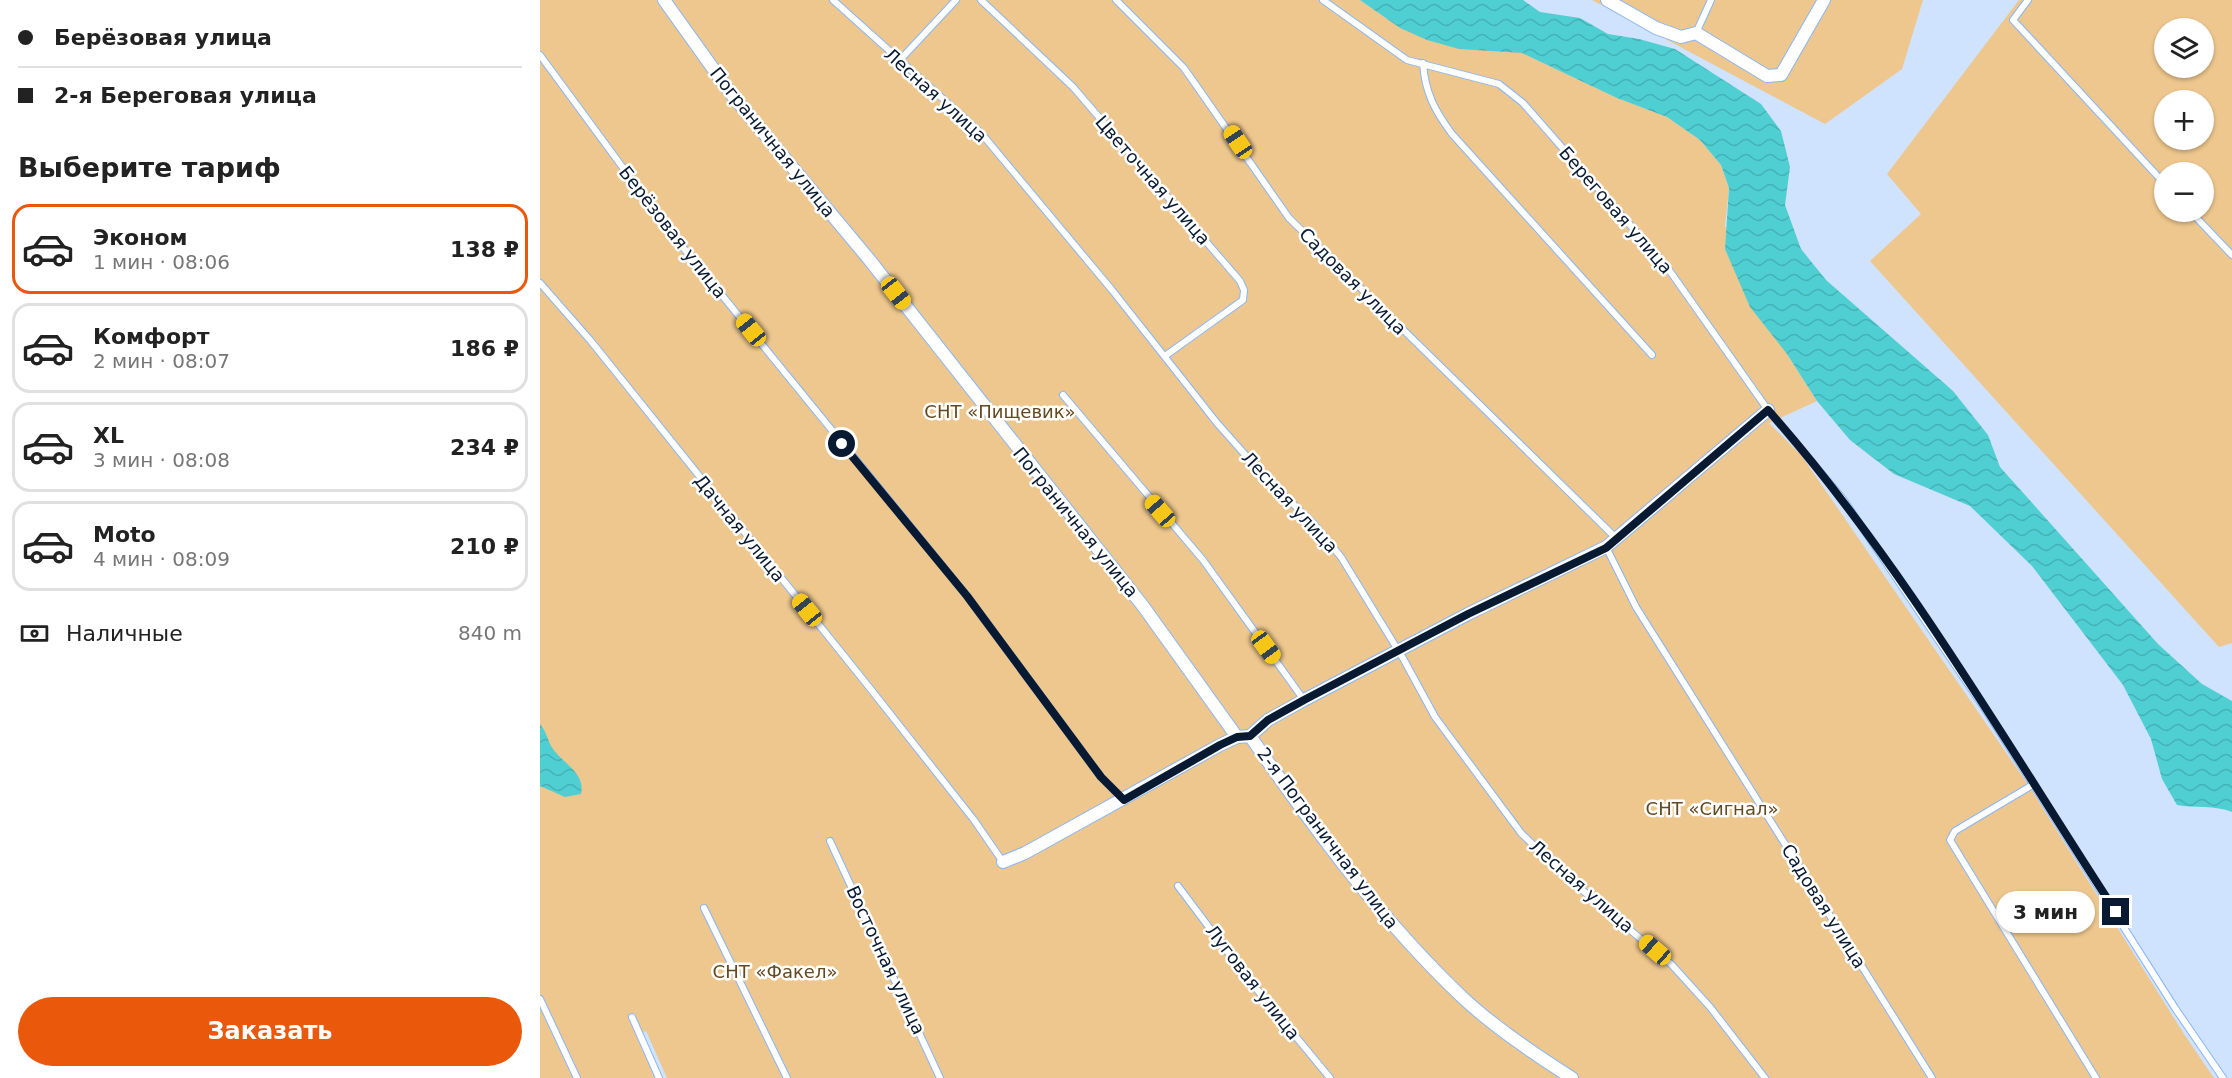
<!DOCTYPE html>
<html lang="ru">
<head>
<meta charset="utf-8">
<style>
  :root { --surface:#fff; --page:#f2f2f2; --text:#222; --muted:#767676; --line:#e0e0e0; --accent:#ea580c }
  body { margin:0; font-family:"DejaVu Sans",sans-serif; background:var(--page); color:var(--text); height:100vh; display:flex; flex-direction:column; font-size:22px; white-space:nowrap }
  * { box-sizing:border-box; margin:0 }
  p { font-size:20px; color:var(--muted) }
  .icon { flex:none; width:33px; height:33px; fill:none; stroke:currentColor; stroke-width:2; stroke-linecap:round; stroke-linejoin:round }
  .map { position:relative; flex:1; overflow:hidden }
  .sheet { display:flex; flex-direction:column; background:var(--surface); width:540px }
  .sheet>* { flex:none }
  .banner { display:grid; align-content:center; height:132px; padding:0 18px; background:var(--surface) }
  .fabs { position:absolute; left:1614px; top:18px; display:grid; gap:12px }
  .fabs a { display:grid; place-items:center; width:60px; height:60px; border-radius:50%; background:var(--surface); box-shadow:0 2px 4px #0004; font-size:30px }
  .end { position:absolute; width:27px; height:27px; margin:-14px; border:8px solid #081a32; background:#fff; box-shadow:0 0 0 3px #fff }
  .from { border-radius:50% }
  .bubble { position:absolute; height:42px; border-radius:21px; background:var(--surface); box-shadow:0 2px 4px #0004; font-size:20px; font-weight:600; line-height:42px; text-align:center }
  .car { position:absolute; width:18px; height:36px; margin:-18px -9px; border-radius:8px; box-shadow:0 0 4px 2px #0007; background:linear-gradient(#f5c518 24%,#345 0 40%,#f5c518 0 76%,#345 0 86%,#f5c518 0) }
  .banner b { display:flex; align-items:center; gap:21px; height:57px; font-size:22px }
  .banner b+b { border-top:2px solid var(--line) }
  .banner i { width:15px; height:15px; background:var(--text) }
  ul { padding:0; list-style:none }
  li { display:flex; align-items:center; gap:18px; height:90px; margin:0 12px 9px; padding:0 6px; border:3px solid var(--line); border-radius:18px }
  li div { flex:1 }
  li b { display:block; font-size:22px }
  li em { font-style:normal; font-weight:600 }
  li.on { border-color:var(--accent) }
  li>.icon { width:54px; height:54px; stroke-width:1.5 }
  h2 { padding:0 18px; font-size:27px; line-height:72px }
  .pay { display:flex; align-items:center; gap:15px; height:66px; padding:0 18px; font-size:22px }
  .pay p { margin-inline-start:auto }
  .cta { display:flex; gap:12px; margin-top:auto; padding:12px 18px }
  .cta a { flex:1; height:69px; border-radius:36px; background:var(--accent); color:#fff; font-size:24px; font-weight:600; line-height:69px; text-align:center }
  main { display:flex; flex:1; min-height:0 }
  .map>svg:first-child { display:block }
  .green { fill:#eec78e; fill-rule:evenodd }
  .water { fill:url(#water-waves) }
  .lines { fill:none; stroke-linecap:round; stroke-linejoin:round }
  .service-casing { stroke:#87b6f9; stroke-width:8 }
  .minor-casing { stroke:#87b6f9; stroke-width:14 }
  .service { stroke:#fff; stroke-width:6 }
  .minor { stroke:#fff; stroke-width:12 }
  .route { stroke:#081a32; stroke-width:8 }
  .labels { text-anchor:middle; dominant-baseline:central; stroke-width:5; stroke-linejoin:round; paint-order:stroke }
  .street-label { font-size:18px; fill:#081a32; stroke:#fff }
  .park-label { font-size:18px; fill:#634920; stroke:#fff }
</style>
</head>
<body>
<main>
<section class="sheet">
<div class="banner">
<b><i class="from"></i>Берёзовая улица</b>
<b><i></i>2-я Береговая улица</b>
</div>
<h2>Выберите тариф</h2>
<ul>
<li class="on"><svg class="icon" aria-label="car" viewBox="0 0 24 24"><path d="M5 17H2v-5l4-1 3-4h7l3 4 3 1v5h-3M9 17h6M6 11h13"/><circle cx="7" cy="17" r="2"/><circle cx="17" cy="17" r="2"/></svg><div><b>Эконом</b><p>1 мин · 08:06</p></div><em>138 ₽</em></li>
<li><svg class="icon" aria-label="car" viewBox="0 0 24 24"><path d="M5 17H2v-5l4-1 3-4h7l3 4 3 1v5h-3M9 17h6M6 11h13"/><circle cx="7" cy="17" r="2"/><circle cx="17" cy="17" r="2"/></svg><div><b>Комфорт</b><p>2 мин · 08:07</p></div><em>186 ₽</em></li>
<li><svg class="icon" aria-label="car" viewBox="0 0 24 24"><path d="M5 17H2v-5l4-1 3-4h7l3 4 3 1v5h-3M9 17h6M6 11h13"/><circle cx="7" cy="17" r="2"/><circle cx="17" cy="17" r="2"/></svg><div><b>XL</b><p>3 мин · 08:08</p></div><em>234 ₽</em></li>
<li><svg class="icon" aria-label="car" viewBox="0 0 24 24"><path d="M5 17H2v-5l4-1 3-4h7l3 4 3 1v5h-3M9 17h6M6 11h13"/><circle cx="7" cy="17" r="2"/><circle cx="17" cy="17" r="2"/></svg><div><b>Moto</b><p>4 мин · 08:09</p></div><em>210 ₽</em></li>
</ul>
<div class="pay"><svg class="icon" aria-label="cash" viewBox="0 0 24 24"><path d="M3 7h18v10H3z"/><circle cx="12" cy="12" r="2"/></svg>Наличные<p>840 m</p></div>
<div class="cta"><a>Заказать</a></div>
</section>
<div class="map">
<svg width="1692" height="1078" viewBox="0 0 1692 1078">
  <defs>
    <pattern id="water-waves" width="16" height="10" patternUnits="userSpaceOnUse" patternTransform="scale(1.5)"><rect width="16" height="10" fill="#50cfd2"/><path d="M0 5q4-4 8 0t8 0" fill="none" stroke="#44b1b5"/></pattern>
  </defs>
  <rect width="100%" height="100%" fill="#cfe2fe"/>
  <!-- green -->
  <path class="green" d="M 0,0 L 820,0 L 860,28 L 982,53 L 1077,98 L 1127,117 L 1160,140 L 1181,165 L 1189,188 L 1185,226 L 1247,354 L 1277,401 L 1229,423 L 1261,455 L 1487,783 L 1644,1034 L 1674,1078 L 127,1078 L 106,1031 L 103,1033 L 94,1026 L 116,1078 L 0,1078 Z
    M 1052,0 L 1383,0 L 1362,69 L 1285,124 Z
    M 1479,0 L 1692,0 L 1692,643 L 1679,647 L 1330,261 L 1381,214 L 1347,174 ZM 1624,28 L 1664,28 L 1664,68 L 1624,68 ZM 1624,100 L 1664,100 L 1664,140 L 1624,140 ZM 1624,172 L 1664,172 L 1664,212 L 1624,212 Z"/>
  <!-- water -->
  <path class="water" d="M 820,0 L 983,0 L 1000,12 L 1040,18 L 1068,34 L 1099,39 L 1135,49 L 1221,104 L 1241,131 L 1250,167 L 1245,205 L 1261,249 L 1286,280 L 1413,391 L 1448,435 L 1460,467 L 1618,644 L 1662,684 L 1692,701 L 1692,812 C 1675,805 1655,808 1637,805 L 1622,779 L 1611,739 L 1583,685 L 1492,566 L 1430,506 L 1354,474 L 1310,440 L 1277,401 L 1247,354 L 1210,307 L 1185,249 L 1189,188 L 1181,165 L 1160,140 L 1127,117 L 1077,98 L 982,53 L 919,49 L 887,40 L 860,28 Z
    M 0,724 C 6,731 7,738 11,746 C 21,763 46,772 41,794 L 25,797 L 0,786 Z"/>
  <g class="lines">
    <!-- service casing -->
    <g class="service-casing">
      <path id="service" d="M 293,0 L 441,133 L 572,290 L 677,423 L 724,476 L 774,524 L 801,557 L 864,660 L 895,717 L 981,833 L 1023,874 L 1131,964 L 1170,1007 L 1225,1078
        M 441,0 L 533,87 L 700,281 L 704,290 L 703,300 L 625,356
        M 576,0 L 644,68 L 749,218 L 1076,538
        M 783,0 L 867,60 L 959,84 L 983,103 L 1127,267 L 1228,410 L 1303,499 L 1447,712 L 1635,1008 L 1683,1078
        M 1488,0 L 1473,20 L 1624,183
        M 1156,33 L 1171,0
        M 0,55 L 128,229 L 427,596 L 561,777 L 583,799
        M 359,61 L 416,0
        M 883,63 C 885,93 895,111 912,134 L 1112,355
        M 1651,212 L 1692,255
        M 0,283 L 50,340 L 325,682 L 434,820 L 463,862
        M 523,395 L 663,560 L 764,700
        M 1066,547 L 1096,607 L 1392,1078
        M 1494,784 L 1415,831 L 1410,840 L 1556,1078
        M 290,841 L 400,1078
        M 638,886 L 705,975 L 790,1078
        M 164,908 L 247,1078
        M 0,999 L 37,1078
        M 92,1017 L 119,1078"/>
    </g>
    <!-- minor casing -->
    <g class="minor-casing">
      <path id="minor" d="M 124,0 L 192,95 L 328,258 L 603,606 L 697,737
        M 1067,0 L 1116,28 L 1141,37 L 1156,33 L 1227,76 L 1241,75 L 1284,0
        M 710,736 C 774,828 840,919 922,997 C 954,1027 994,1054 1032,1078
        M 463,862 L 485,853 L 680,745 L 697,737 L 710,736 L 728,720 L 764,700 L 928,614 L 1066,547 L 1228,410"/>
    </g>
    <!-- service -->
    <use href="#service" class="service"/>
    <!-- minor -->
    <use href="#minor" class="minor"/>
  </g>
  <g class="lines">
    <!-- route -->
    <path class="route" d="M 302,444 L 427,596 L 561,777 L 584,800 L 680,745 L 697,737 L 710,736 L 728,720 L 764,700 L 928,614 L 1066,548 L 1228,410 C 1363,563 1465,742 1576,912"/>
  </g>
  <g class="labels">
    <!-- street labels -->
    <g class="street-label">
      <text transform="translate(396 95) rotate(42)">Лесная улица</text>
      <text transform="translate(233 142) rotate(51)">Пограничная улица</text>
      <text transform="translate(613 180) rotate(49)">Цветочная улица</text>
      <text transform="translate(1076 210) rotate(49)">Береговая улица</text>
      <text transform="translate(133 232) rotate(52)">Берёзовая улица</text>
      <text transform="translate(813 281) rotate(45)">Садовая улица</text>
      <text transform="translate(750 502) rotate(47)">Лесная улица</text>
      <text transform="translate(536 522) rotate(51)">Пограничная улица</text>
      <text transform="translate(200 528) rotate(51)">Дачная улица</text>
      <text transform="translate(788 838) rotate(53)">2-я Пограничная улица</text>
      <text transform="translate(1042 886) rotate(41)">Лесная улица</text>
      <text transform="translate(1284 906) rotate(58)">Садовая улица</text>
      <text transform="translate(346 960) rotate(65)">Восточная улица</text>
      <text transform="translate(713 982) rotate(52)">Луговая улица</text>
    </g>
    <!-- park labels -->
    <g class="park-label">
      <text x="460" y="411">СНТ «Пищевик»</text>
      <text x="1172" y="808">СНТ «Сигнал»</text>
      <text x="235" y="971">СНТ «Факел»</text>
    </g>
  </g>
</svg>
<div class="fabs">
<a><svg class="icon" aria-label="layers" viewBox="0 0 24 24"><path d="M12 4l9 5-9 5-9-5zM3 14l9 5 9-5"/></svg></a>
<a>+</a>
<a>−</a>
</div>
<i class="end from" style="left:302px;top:444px"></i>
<i class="end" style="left:1576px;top:912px"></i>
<div class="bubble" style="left:1456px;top:891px;width:99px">3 мин</div>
<i class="car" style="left:698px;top:142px;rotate:326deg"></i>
<i class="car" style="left:356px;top:293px;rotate:142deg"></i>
<i class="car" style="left:211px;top:330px;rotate:321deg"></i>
<i class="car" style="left:620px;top:511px;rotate:319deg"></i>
<i class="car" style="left:267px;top:610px;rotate:321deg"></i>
<i class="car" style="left:726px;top:647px;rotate:144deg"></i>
<i class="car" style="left:1115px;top:950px;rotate:311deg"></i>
</div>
</main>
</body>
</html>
